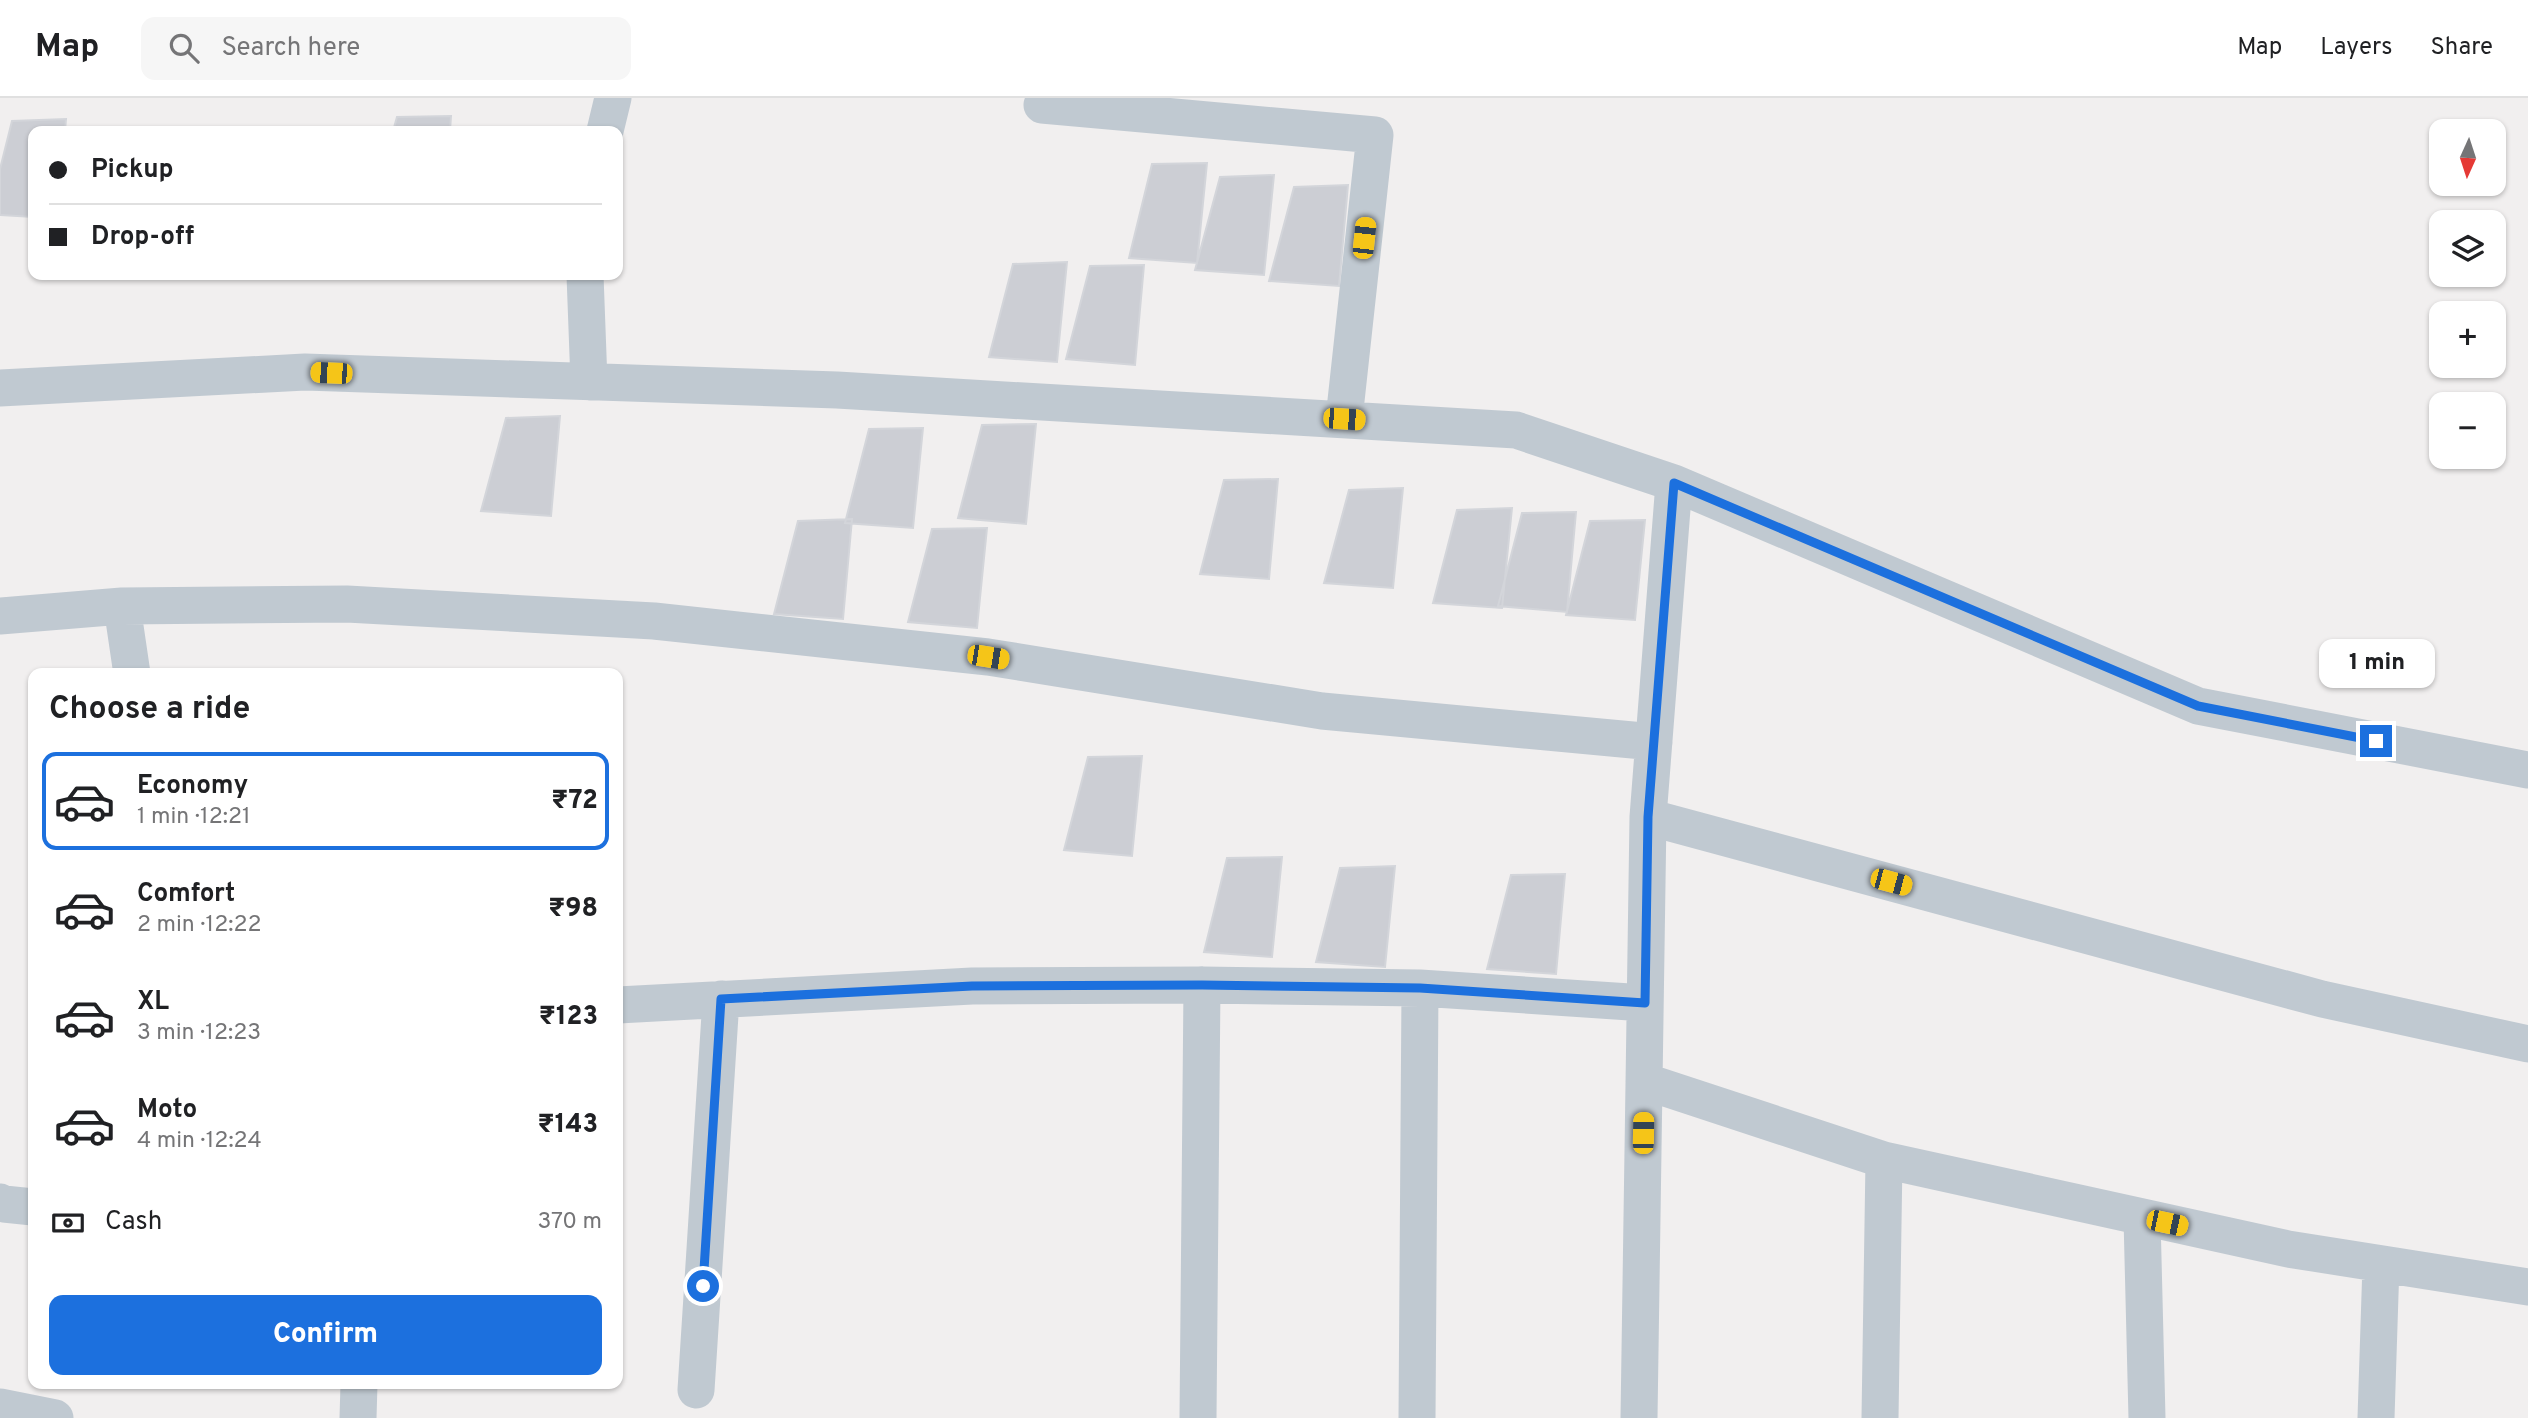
<!DOCTYPE html>
<html lang="en">
<head>
<meta charset="utf-8">
<style>
  :root { --surface:#fff; --page:#f6f6f6; --text:#202124; --muted:#757577; --line:#e0e0e0; --accent:#1c70de }
  body { margin:0; font-family:Overpass,sans-serif; background:var(--page); color:var(--text); height:100vh; display:flex; flex-direction:column; font-size:26px; white-space:nowrap }
  * { box-sizing:border-box; margin:0 }
  p { font-size:23px; color:var(--muted) }
  .icon { flex:none; width:38px; height:38px; fill:none; stroke:currentColor; stroke-width:2; stroke-linecap:round; stroke-linejoin:round }
  .map { position:relative; flex:1; overflow:hidden }
  .panel { position:absolute; left:28px; top:570px; width:595px; height:721px; display:flex; flex-direction:column; background:var(--surface); border-radius:14px; box-shadow:0 2px 5px #0004 }
  .panel>* { flex:none }
  .guide { position:absolute; left:28px; top:28px; width:595px; height:154px; border-radius:14px; box-shadow:0 2px 5px #0004; display:grid; align-content:center; height:154px; padding:0 21px; background:var(--surface) }
  .needle { width:46px; rotate:183deg }
  .buttons { position:absolute; left:2429px; top:21px; display:grid; gap:14px }
  .buttons a { display:grid; place-items:center; width:77px; height:77px; border-radius:14px; background:var(--surface); box-shadow:0 2px 5px #0004; font-size:35px }
  .end { position:absolute; width:32px; height:32px; margin:-16px; border:9px solid #1c70de; background:#fff; box-shadow:0 0 0 4px #fff }
  .from { border-radius:50% }
  .bubble { position:absolute; height:49px; border-radius:14px; background:var(--surface); box-shadow:0 2px 5px #0004; font-size:23px; font-weight:800; line-height:49px; text-align:center }
  .car { position:absolute; width:21px; height:42px; margin:-21px -10px; border-radius:9px; box-shadow:0 0 5px 2px #0007; background:linear-gradient(#f5c518 24%,#345 0 40%,#f5c518 0 76%,#345 0 86%,#f5c518 0) }
  .guide b { display:flex; align-items:center; gap:24px; height:66px; font-size:26px }
  .guide b+b { border-top:2px solid var(--line) }
  .guide i { width:18px; height:18px; background:var(--text) }
  ul { padding:0; list-style:none }
  li { display:flex; align-items:center; gap:21px; height:98px; margin:0 14px 10px; padding:0 7px; border:4px solid transparent; border-radius:14px }
  li div { flex:1 }
  li b { display:block; font-size:26px }
  li em { font-style:normal; font-weight:800 }
  li.current { border-color:var(--accent) }
  li>.icon { width:63px; height:63px; stroke-width:1.5 }
  h2 { padding:0 21px; font-size:32px; line-height:84px }
  .pay { display:flex; align-items:center; gap:18px; height:77px; padding:0 21px; font-size:26px }
  .pay p { margin-inline-start:auto }
  .action { display:flex; gap:14px; margin-top:auto; padding:14px 21px }
  .action a { flex:1; height:80px; border-radius:14px; background:var(--accent); color:#fff; font-size:28px; font-weight:800; line-height:80px; text-align:center }
  header { display:flex; align-items:center; gap:42px; box-sizing:border-box; height:98px; padding:0 35px; background:var(--surface); border-bottom:2px solid var(--line) }
  header strong { font-size:33px }
  nav { display:flex; gap:38px; margin-inline-start:auto; font-size:24px }
  .search { width:490px; height:63px; background:var(--page); display:flex; align-items:center; gap:18px; box-sizing:border-box; padding:0 24px; border-radius:14px; color:var(--muted); font-size:26px }
  .map>svg:first-child { display:block }
  .building { fill:#ccced4; stroke:#d3d5da; stroke-width:2 }
  .lines { fill:none; stroke-linecap:round; stroke-linejoin:round }
  .street { stroke:#c0c9d1; stroke-width:37 }
  .route { stroke:#1c70de; stroke-width:9 }
</style>
</head>
<body>
<header>
<strong>Map</strong>
<div class="search"><svg class="icon" aria-label="search" viewBox="0 0 24 24"><circle cx="10" cy="10" r="6"/><path d="M15 15l6 6"/></svg>Search here</div>
<nav><a>Map</a><a>Layers</a><a>Share</a></nav>
</header>
<div class="map">
<svg width="2528" height="1320" viewBox="0 0 2528 1320">
  <rect width="100%" height="100%" fill="#f1efef"/>
  <!-- building -->
  <path class="building" d="M 451,18 L 450,33 L 393,33 L 397,19 Z
    M 66,21 L 65,33 L 33,33 L 33,119 L 0,117 L 0,71 L 12,23 Z
    M 1207,65 L 1197,165 L 1129,160 L 1152,66 Z
    M 1274,77 L 1264,177 L 1195,172 L 1220,79 Z
    M 1348,87 L 1339,188 L 1269,183 L 1294,89 Z
    M 1067,164 L 1057,264 L 989,259 L 1013,166 Z
    M 1144,167 L 1135,267 L 1066,261 L 1090,168 Z
    M 560,318 L 551,418 L 481,413 L 506,320 Z
    M 1036,326 L 1026,426 L 958,420 L 982,327 Z
    M 923,330 L 913,430 L 845,425 L 869,331 Z
    M 1278,381 L 1269,481 L 1200,476 L 1224,382 Z
    M 1403,390 L 1393,490 L 1324,485 L 1349,392 Z
    M 1512,410 L 1502,510 L 1433,505 L 1457,412 Z
    M 1576,414 L 1567,514 L 1498,508 L 1522,415 Z
    M 852,421 L 843,521 L 774,516 L 798,423 Z
    M 1645,422 L 1635,522 L 1566,517 L 1590,423 Z
    M 987,430 L 977,530 L 908,524 L 932,431 Z
    M 1142,658 L 1132,758 L 1064,752 L 1088,659 Z
    M 1282,759 L 1272,859 L 1204,854 L 1227,760 Z
    M 1395,768 L 1385,869 L 1316,864 L 1340,770 Z
    M 1565,776 L 1556,876 L 1487,871 L 1511,777 Z"/>
  <g class="lines">
    <!-- street -->
    <path class="street" d="M 1042,7 L 1375,37 L 1344,321
      M 605,33 L 613,0
      M 585,177 L 589,284
      M 0,290 L 305,274 L 837,292 L 1516,332 L 1674,385 L 2198,608 L 2528,672
      M 122,508 L 347,506 L 654,523 L 988,559 L 1322,613 L 1654,644
      M 0,518 L 122,508 L 132,576
      M 1648,719 L 2322,901 L 2528,946
      M 618,907 L 972,888 L 1202,887 L 1420,890 L 1645,905
      M 1644,983 L 1884,1062 L 2288,1151 L 2528,1189
      M 0,1104 L 4,1106 L 33,1109
      M 2142,1120 L 2147,1320
      M 696,1292 L 721,901
      M 0,1309 L 55,1320
      M 358,1320 L 359,1286
      M 1198,1320 L 1202,887
      M 1417,1320 L 1420,890
      M 1639,1320 L 1648,719 L 1674,385
      M 1880,1320 L 1884,1062
      M 2376,1320 L 2381,1166"/>
  </g>
  <g class="lines">
    <!-- route -->
    <path class="route" d="M 703,1188 L 721,901 L 972,888 L 1202,887 L 1420,890 L 1645,905 L 1648,719 L 1674,385 L 2198,608 L 2376,643"/>
  </g>
</svg>
<div class="buttons">
<a><svg class="needle" viewBox="-14 -14 28 28"><path d="M0-13l5 13h-10z" fill="#e53935"/><path d="M0 13l5-13h-10z" fill="#757577"/></svg></a>
<a><svg class="icon" aria-label="layers" viewBox="0 0 24 24"><path d="M12 4l9 5-9 5-9-5zM3 14l9 5 9-5"/></svg></a>
<a>+</a>
<a>−</a>
</div>
<i class="end from" style="left:703px;top:1188px"></i>
<i class="end" style="left:2376px;top:643px"></i>
<div class="bubble" style="left:2319px;top:541px;width:116px">1 min</div>
<i class="car" style="left:1364px;top:140px;rotate:6deg"></i>
<i class="car" style="left:331px;top:275px;rotate:272deg"></i>
<i class="car" style="left:1344px;top:321px;rotate:94deg"></i>
<i class="car" style="left:988px;top:559px;rotate:99deg"></i>
<i class="car" style="left:1891px;top:784px;rotate:105deg"></i>
<i class="car" style="left:1643px;top:1035px;rotate:1deg"></i>
<i class="car" style="left:2167px;top:1125px;rotate:102deg"></i>
<div class="guide">
<b><i class="from"></i>Pickup</b>
<b><i></i>Drop-off</b>
</div>
<section class="panel">
<h2>Choose a ride</h2>
<ul>
<li class="current"><svg class="icon" aria-label="car" viewBox="0 0 24 24"><path d="M5 17H2v-5l4-1 3-4h7l3 4 3 1v5h-3M9 17h6M6 11h13"/><circle cx="7" cy="17" r="2"/><circle cx="17" cy="17" r="2"/></svg><div><b>Economy</b><p>1 min · 12:21</p></div><em>₹72</em></li>
<li><svg class="icon" aria-label="car" viewBox="0 0 24 24"><path d="M5 17H2v-5l4-1 3-4h7l3 4 3 1v5h-3M9 17h6M6 11h13"/><circle cx="7" cy="17" r="2"/><circle cx="17" cy="17" r="2"/></svg><div><b>Comfort</b><p>2 min · 12:22</p></div><em>₹98</em></li>
<li><svg class="icon" aria-label="car" viewBox="0 0 24 24"><path d="M5 17H2v-5l4-1 3-4h7l3 4 3 1v5h-3M9 17h6M6 11h13"/><circle cx="7" cy="17" r="2"/><circle cx="17" cy="17" r="2"/></svg><div><b>XL</b><p>3 min · 12:23</p></div><em>₹123</em></li>
<li><svg class="icon" aria-label="car" viewBox="0 0 24 24"><path d="M5 17H2v-5l4-1 3-4h7l3 4 3 1v5h-3M9 17h6M6 11h13"/><circle cx="7" cy="17" r="2"/><circle cx="17" cy="17" r="2"/></svg><div><b>Moto</b><p>4 min · 12:24</p></div><em>₹143</em></li>
</ul>
<div class="pay"><svg class="icon" aria-label="cash" viewBox="0 0 24 24"><path d="M3 7h18v10H3z"/><circle cx="12" cy="12" r="2"/></svg>Cash<p>370 m</p></div>
<div class="action"><a>Confirm</a></div>
</section>
</div>
</body>
</html>
